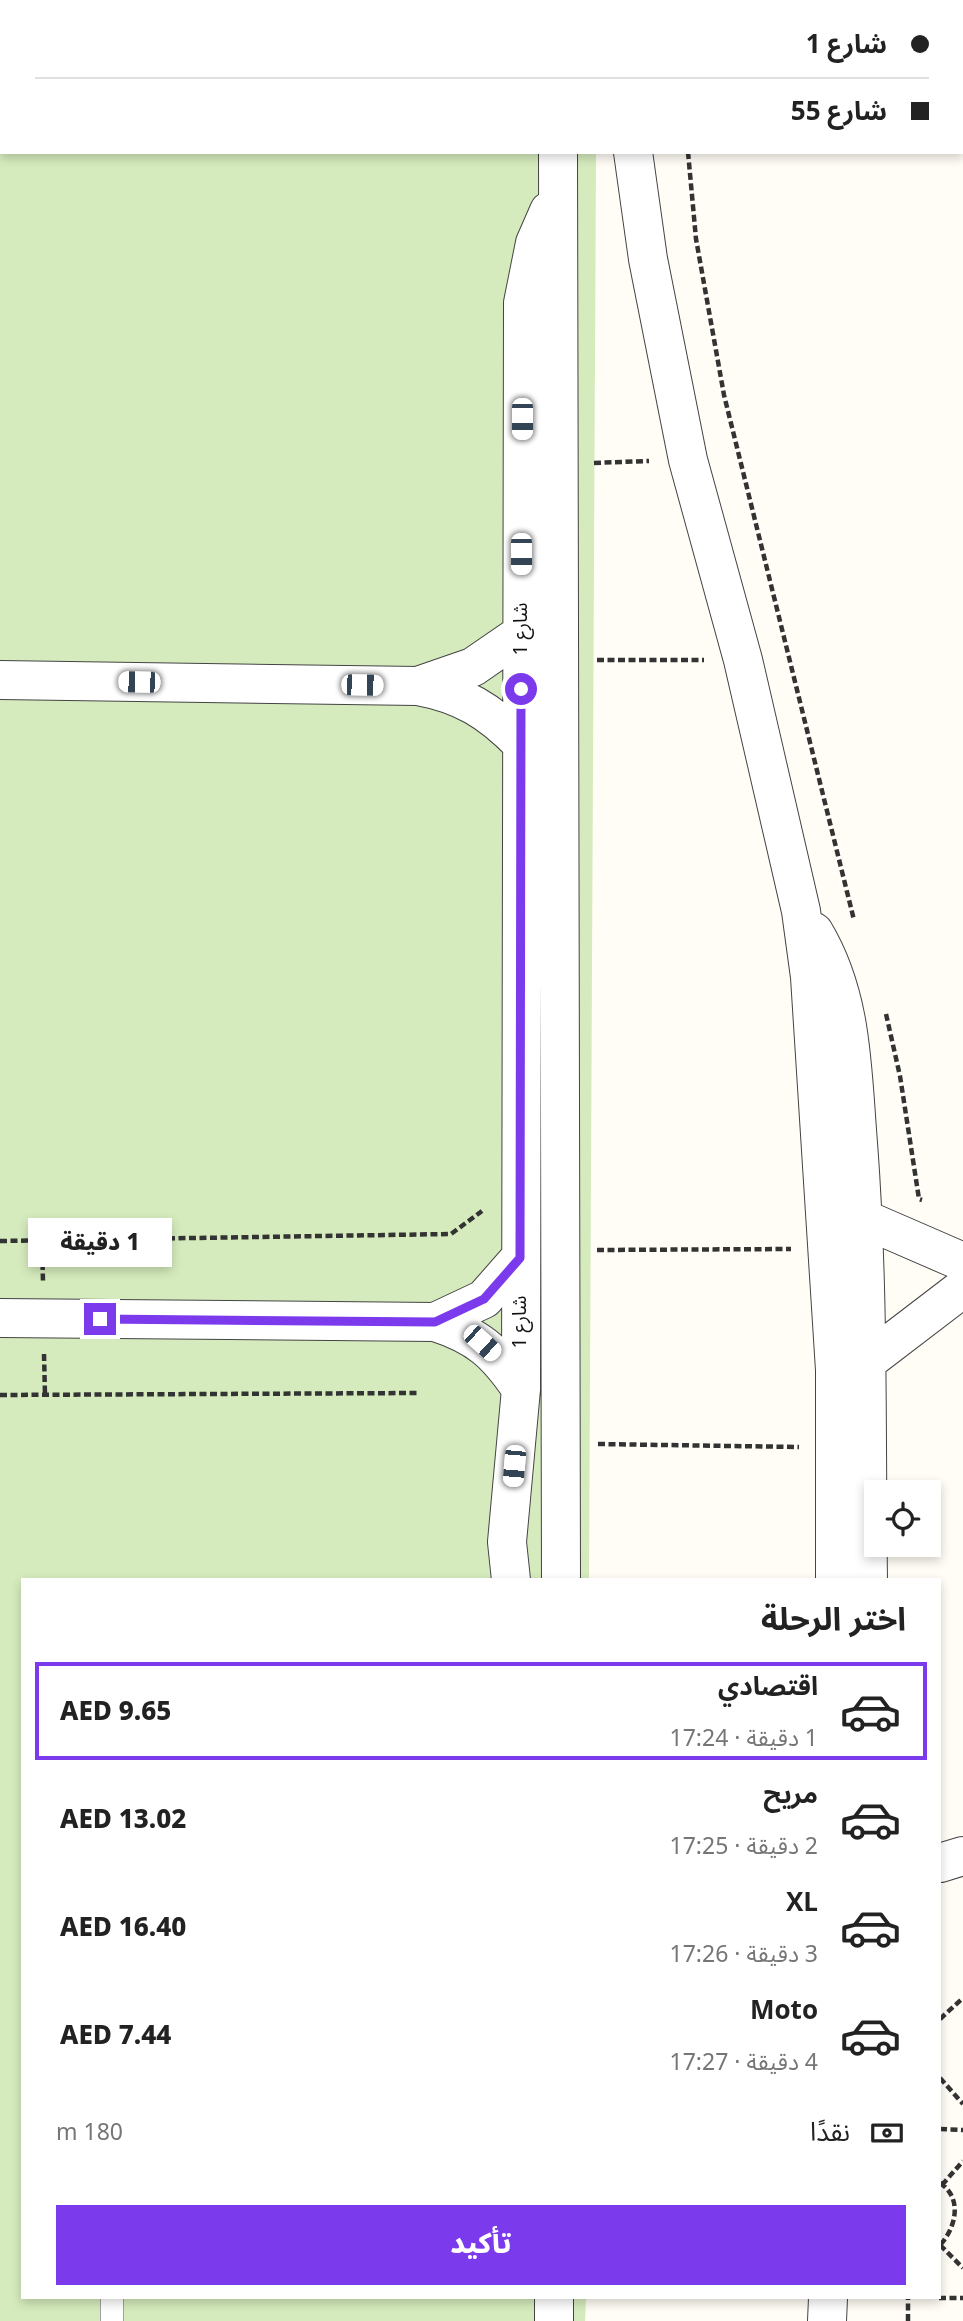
<!DOCTYPE html>
<html lang="ar">
<head>
<meta charset="utf-8">
<style>
  :root { --surface:#fff; --page:#f2f2f2; --text:#222; --muted:#767676; --line:#e0e0e0; --accent:#7c3aed }
  body { margin:0; font-family:Georgia,"Noto Sans Arabic",serif; background:var(--page); color:var(--text); direction:rtl; height:100vh; display:flex; flex-direction:column; font-size:26px; white-space:nowrap }
  * { box-sizing:border-box; margin:0 }
  p { font-size:23px; color:var(--muted) }
  .icon { flex:none; width:38px; height:38px; fill:none; stroke:currentColor; stroke-width:2; stroke-linecap:round; stroke-linejoin:round }
  .map { position:relative; flex:1; overflow:hidden; direction:ltr }
  .drawer { position:absolute; left:21px; top:1578px; width:920px; height:721px; display:flex; flex-direction:column; background:var(--surface); border-radius:0px; box-shadow:0 4px 10px #0003; direction:rtl }
  .drawer>* { flex:none }
  .hud { position:absolute; left:0px; top:0px; width:964px; height:154px; box-shadow:0 4px 10px #0003; direction:rtl; display:grid; align-content:center; height:154px; padding:0 35px; background:var(--surface) }
  .controls { position:absolute; left:864px; top:1480px; display:grid; gap:14px }
  .controls a { display:grid; place-items:center; width:77px; height:77px; border-radius:0px; background:var(--surface); box-shadow:0 4px 10px #0003; font-size:35px }
  .end { position:absolute; width:32px; height:32px; margin:-16px; border:9px solid #7c3aed; background:#fff; box-shadow:0 0 0 4px #fff }
  .from { border-radius:50% }
  .bubble { position:absolute; height:49px; border-radius:0px; background:var(--surface); box-shadow:0 4px 10px #0003; font-size:23px; font-weight:800; line-height:49px; text-align:center; direction:rtl }
  .car { position:absolute; width:21px; height:42px; margin:-21px -10px; border-radius:9px; box-shadow:0 0 5px 2px #0007; background:linear-gradient(#fff 24%,#345 0 40%,#fff 0 76%,#345 0 86%,#fff 0) }
  .hud b { display:flex; align-items:center; gap:24px; height:66px; font-size:26px }
  .hud b+b { border-top:2px solid var(--line) }
  .hud i { width:18px; height:18px; background:var(--text) }
  ul { padding:0; list-style:none }
  li { display:flex; align-items:center; gap:21px; height:98px; margin:0 14px 10px; padding:0 21px; border:4px solid transparent; border-radius:0px }
  li div { flex:1 }
  li b { display:block; font-size:26px }
  li em { font-style:normal; font-weight:800 }
  li.selected { border-color:var(--accent) }
  li>.icon { width:63px; height:63px; stroke-width:1.5 }
  h2 { padding:0 35px; font-size:32px; line-height:84px }
  .pay { display:flex; align-items:center; gap:18px; height:77px; padding:0 35px; font-size:26px }
  .pay p { margin-inline-start:auto }
  .button { display:flex; gap:14px; margin-top:auto; padding:14px 35px }
  .button a { flex:1; height:80px; border-radius:0px; background:var(--accent); color:#fff; font-size:28px; font-weight:800; line-height:80px; text-align:center }
  .map>svg:first-child { display:block }
  .green { fill:#d5ebbd }
  .lines { fill:none; stroke-linecap:round; stroke-linejoin:round }
  .service-casing { stroke:#444; stroke-width:24 }
  .minor-casing { stroke:#444; stroke-width:40 }
  .path { stroke:#333; stroke-width:4.5; stroke-dasharray:7 3.5; stroke-linecap:butt }
  .service { stroke:#fff; stroke-width:23 }
  .minor { stroke:#fff; stroke-width:38 }
  .route { stroke:#7c3aed; stroke-width:9 }
  .labels { text-anchor:middle; dominant-baseline:central; stroke-width:7; stroke-linejoin:round; paint-order:stroke }
  .street-label { font-size:19px; fill:#111; stroke:#fff }
</style>
</head>
<body>
<div class="map">
<svg width="963" height="2321" viewBox="0 0 963 2321">
  <rect width="100%" height="100%" fill="#fffdf5"/>
  <!-- green -->
  <path class="green" d="M 0,0 L 597,0 L 2,2 L 2,152 L 596,152 L 589,1580 L 23,1580 L 23,2298 L 586,2298 L 585,2321 L 0,2321 Z"/>
  <g class="lines">
    <!-- service casing -->
    <g class="service-casing">
      <path id="service" d="M 112,2321 L 112,2298"/>
    </g>
    <!-- minor casing -->
    <g class="minor-casing">
      <path id="minor" d="M 553,0 L 553,2
        M 617,0 L 617,2
        M 558,152 L 561,1580
        M 633,152 L 648,259 L 688,460 L 743,660 L 801,911 L 810,977 L 835,1370 L 835,1580
        M 0,680 L 418,686 C 462,694 490,711 521,743
        M 418,686 L 473,667 L 521,634
        M 814,932 C 853,997 852,1070 858,1143 C 869,1288 866,1435 868,1580
        M 864,1219 L 963,1262
        M 0,1318 L 435,1322 C 478,1336 496,1352 521,1389
        M 435,1322 L 484,1299 L 520,1258
        M 865,1363 L 963,1288
        M 511,1580 L 507,1542 L 521,1389 L 523,303 L 535,243 L 549,211
        M 940,1863 L 963,1856
        M 554,2321 L 554,2298
        M 827,2321 L 828,2298"/>
    </g>
    <!-- path -->
    <path class="path" d="M 683,0 L 683,2
      M 688,152 L 696,239 L 724,395 L 854,920
      M 594,463 L 649,461
      M 597,660 L 704,660
      M 886,1014 L 900,1076 L 919,1199 L 922,1200
      M 0,1241 L 451,1234 L 482,1211
      M 42,1242 L 43,1282
      M 597,1250 L 791,1249
      M 44,1354 L 45,1395
      M 0,1395 L 420,1393
      M 598,1444 L 799,1447
      M 940,2019 L 963,1998
      M 940,2078 L 963,2104
      M 940,2129 L 963,2130
      M 940,2183 C 963,2198 956,2228 940,2245
      M 942,2185 L 963,2161
      M 940,2245 L 963,2268
      M 939,2298 L 963,2298
      M 908,2321 L 908,2298"/>
    <!-- service -->
    <use href="#service" class="service"/>
    <!-- minor -->
    <use href="#minor" class="minor"/>
  </g>
  <g class="lines">
    <!-- route -->
    <path class="route" d="M 100,1319 L 435,1322 L 484,1299 L 520,1258 L 521,689"/>
  </g>
  <g class="labels">
    <!-- street labels -->
    <g class="street-label">
      <text transform="translate(521 629) rotate(-90)">شارع 1</text>
      <text transform="translate(520 1322) rotate(-90)">شارع 1</text>
    </g>
  </g>
</svg>
<div class="controls">
<a><svg class="icon" aria-label="locate" viewBox="0 0 24 24"><circle cx="12" cy="12" r="6"/><path d="M12 2v4M12 18v4M2 12h4M18 12h4"/></svg></a>
</div>
<i class="end from" style="left:521px;top:689px"></i>
<i class="end" style="left:100px;top:1319px"></i>
<div class="bubble" style="left:28px;top:1218px;width:144px">1 دقيقة</div>
<i class="car" style="left:522px;top:419px;rotate:180deg"></i>
<i class="car" style="left:521px;top:554px;rotate:180deg"></i>
<i class="car" style="left:139px;top:682px;rotate:271deg"></i>
<i class="car" style="left:362px;top:685px;rotate:91deg"></i>
<i class="car" style="left:482px;top:1343px;rotate:132deg"></i>
<i class="car" style="left:514px;top:1466px;rotate:185deg"></i>
<div class="hud">
<b><i class="from"></i>شارع 1</b>
<b><i></i>شارع 55</b>
</div>
<section class="drawer">
<h2>اختر الرحلة</h2>
<ul>
<li class="selected"><svg class="icon" aria-label="car" viewBox="0 0 24 24"><path d="M5 17H2v-5l4-1 3-4h7l3 4 3 1v5h-3M9 17h6M6 11h13"/><circle cx="7" cy="17" r="2"/><circle cx="17" cy="17" r="2"/></svg><div><b>اقتصادي</b><p>1 دقيقة · 17:24</p></div><em>AED 9.65</em></li>
<li><svg class="icon" aria-label="car" viewBox="0 0 24 24"><path d="M5 17H2v-5l4-1 3-4h7l3 4 3 1v5h-3M9 17h6M6 11h13"/><circle cx="7" cy="17" r="2"/><circle cx="17" cy="17" r="2"/></svg><div><b>مريح</b><p>2 دقيقة · 17:25</p></div><em>AED 13.02</em></li>
<li><svg class="icon" aria-label="car" viewBox="0 0 24 24"><path d="M5 17H2v-5l4-1 3-4h7l3 4 3 1v5h-3M9 17h6M6 11h13"/><circle cx="7" cy="17" r="2"/><circle cx="17" cy="17" r="2"/></svg><div><b>XL</b><p>3 دقيقة · 17:26</p></div><em>AED 16.40</em></li>
<li><svg class="icon" aria-label="car" viewBox="0 0 24 24"><path d="M5 17H2v-5l4-1 3-4h7l3 4 3 1v5h-3M9 17h6M6 11h13"/><circle cx="7" cy="17" r="2"/><circle cx="17" cy="17" r="2"/></svg><div><b>Moto</b><p>4 دقيقة · 17:27</p></div><em>AED 7.44</em></li>
</ul>
<div class="pay"><svg class="icon" aria-label="cash" viewBox="0 0 24 24"><path d="M3 7h18v10H3z"/><circle cx="12" cy="12" r="2"/></svg>نقدًا<p>180 m</p></div>
<div class="button"><a>تأكيد</a></div>
</section>
</div>
</body>
</html>
